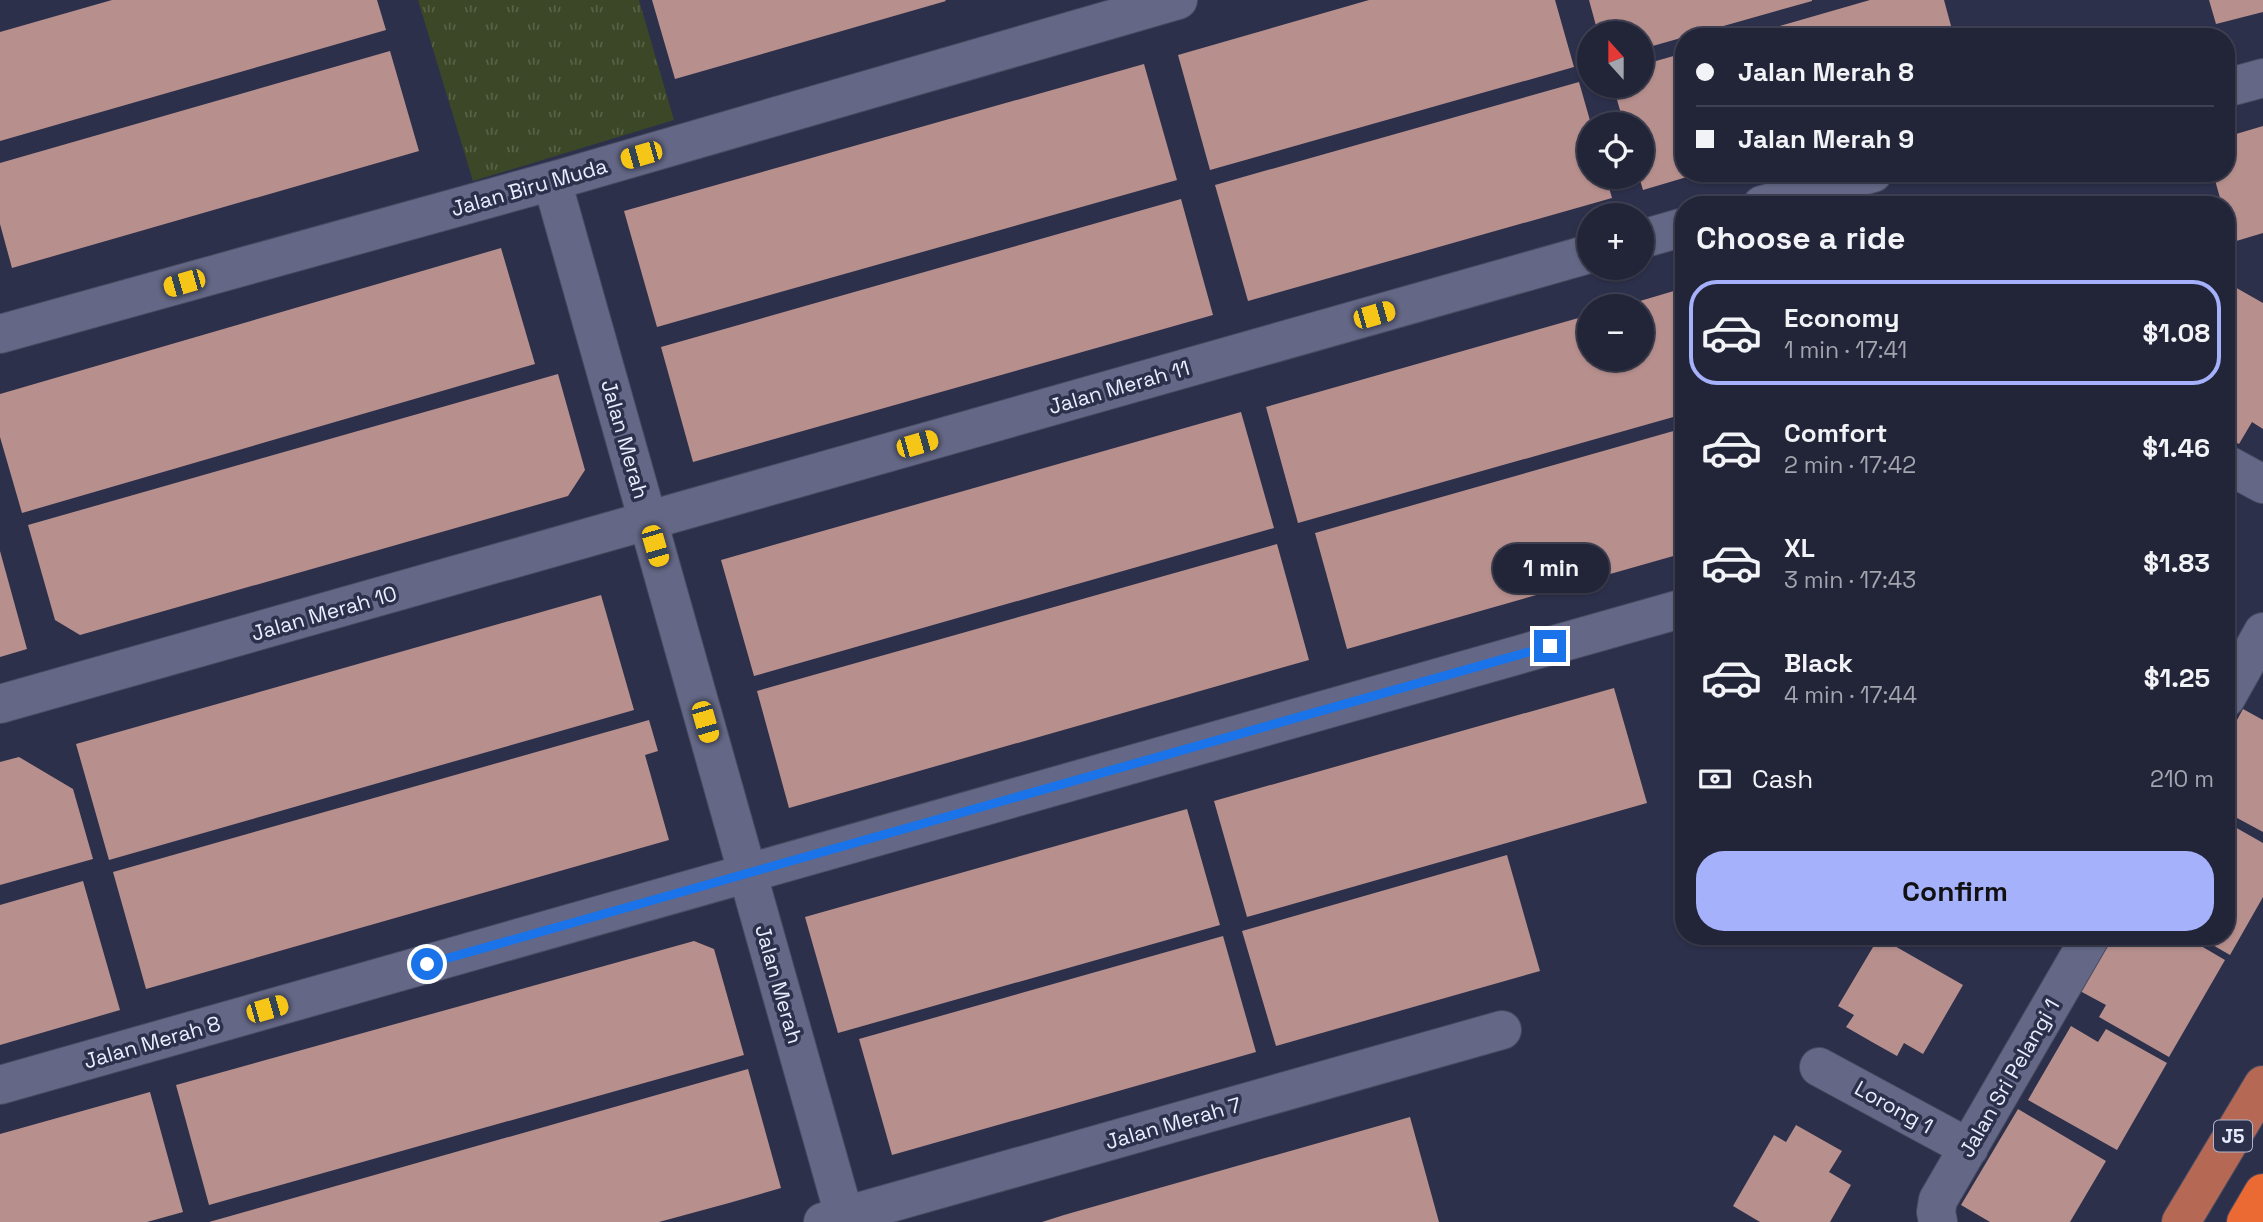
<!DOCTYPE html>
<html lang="en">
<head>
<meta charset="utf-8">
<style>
  :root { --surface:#222438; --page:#2a2c40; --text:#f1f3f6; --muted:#a2a4ae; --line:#3f4153; --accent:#a6b1fc }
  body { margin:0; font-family:"Space Grotesk",sans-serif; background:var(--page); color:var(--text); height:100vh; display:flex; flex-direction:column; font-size:26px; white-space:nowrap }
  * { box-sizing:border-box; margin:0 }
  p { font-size:23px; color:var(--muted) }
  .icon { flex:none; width:38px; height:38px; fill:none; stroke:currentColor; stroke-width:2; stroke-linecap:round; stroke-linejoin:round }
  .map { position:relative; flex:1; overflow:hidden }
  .side { position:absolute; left:1675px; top:196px; width:560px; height:749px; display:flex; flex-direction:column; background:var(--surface); border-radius:28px; box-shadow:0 2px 5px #0004,0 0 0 2px var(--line) }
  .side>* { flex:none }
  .top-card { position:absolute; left:1675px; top:28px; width:560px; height:154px; border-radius:28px; box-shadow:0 2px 5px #0004,0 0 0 2px var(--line); display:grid; align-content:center; height:154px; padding:0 21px; background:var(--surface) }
  .needle { width:46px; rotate:339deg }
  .buttons { position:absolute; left:1577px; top:21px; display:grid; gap:14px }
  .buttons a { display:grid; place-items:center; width:77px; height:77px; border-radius:50%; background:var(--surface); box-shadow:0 2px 5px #0004,0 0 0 2px var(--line); font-size:35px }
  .end { position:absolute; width:32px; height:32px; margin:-16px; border:9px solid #1a73e8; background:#fff; box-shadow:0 0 0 4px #fff }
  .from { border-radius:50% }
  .bubble { position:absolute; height:49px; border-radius:24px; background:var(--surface); box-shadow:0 2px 5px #0004,0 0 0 2px var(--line); font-size:23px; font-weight:800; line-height:49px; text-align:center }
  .car { position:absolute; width:21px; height:42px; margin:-21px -10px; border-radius:9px; box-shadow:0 0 5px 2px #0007; background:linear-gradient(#f5c518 24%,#345 0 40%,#f5c518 0 76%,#345 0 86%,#f5c518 0) }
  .top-card b { display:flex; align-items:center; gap:24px; height:66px; font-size:26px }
  .top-card b+b { border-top:2px solid var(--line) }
  .top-card i { width:18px; height:18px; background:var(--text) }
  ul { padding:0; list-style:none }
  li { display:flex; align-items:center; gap:21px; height:105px; margin:0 14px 10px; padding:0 7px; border:4px solid transparent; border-radius:28px }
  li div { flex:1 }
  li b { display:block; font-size:26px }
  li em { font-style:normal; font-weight:800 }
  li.active { border-color:var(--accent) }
  li>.icon { width:63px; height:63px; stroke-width:1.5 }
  h2 { padding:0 21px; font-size:32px; line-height:84px }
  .pay { display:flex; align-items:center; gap:18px; height:77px; padding:0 21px; font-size:26px }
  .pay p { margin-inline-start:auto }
  .action { display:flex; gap:14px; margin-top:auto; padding:14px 21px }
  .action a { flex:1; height:80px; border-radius:28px; background:var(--accent); color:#111; font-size:28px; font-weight:800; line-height:80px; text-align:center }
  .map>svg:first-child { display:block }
  .grass { fill:url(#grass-tufts) }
  .building { fill:#b7908e }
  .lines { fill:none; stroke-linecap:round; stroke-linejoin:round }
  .minor-casing { stroke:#494b62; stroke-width:40 }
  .major-casing { stroke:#494b62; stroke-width:40 }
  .highway-casing { stroke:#494b62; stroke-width:40 }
  .minor { stroke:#646886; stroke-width:38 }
  .major { stroke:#b56954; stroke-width:38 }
  .highway { stroke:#eb6933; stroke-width:38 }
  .route { stroke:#1a73e8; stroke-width:9 }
  .labels { text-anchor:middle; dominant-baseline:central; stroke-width:7; stroke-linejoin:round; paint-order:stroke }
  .shield { fill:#2d304b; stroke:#b1b4c9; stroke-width:2 }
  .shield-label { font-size:19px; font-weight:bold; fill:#eaedff }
  .street-label { font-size:21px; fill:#eaedff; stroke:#2d304b }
</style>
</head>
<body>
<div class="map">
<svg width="2263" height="1222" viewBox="0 0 2263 1222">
  <defs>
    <pattern id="grass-tufts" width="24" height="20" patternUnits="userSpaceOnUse" patternTransform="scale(1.75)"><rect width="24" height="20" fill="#3b4726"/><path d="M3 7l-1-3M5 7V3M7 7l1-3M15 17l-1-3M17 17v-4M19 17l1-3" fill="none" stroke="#586247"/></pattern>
  </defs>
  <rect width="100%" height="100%" fill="#2d304b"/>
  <!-- grass -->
  <path class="grass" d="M 418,0 L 639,0 L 674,120 L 473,181 Z"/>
  <!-- building -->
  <path class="building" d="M 112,0 L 377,0 L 386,30 L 0,141 L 0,32 Z
    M 652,0 L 945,0 L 946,1 L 675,79 Z
    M 1369,0 L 1555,0 L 1574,67 L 1210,170 L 1178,55 Z
    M 1589,0 L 1812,0 L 1812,1 L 1642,49 L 1642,33 L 1598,33 Z
    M 1870,0 L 1944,0 L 1954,37 L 1742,37 Z
    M 2209,0 L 2263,0 L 2263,12 L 2216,24 Z
    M 390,51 L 419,151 L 12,268 L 0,224 L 0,163 Z
    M 1684,53 L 1684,173 L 1697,174 L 1643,190 L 1639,177 L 1642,177 L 1642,124 L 1624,124 L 1613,86 L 1642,86 L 1642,65 Z
    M 1144,64 L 1177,180 L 657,327 L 624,211 Z
    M 1579,82 L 1591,124 L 1589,124 L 1589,177 L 1606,177 L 1612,198 L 1248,301 L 1215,185 Z
    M 2263,126 L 2263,233 L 2233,242 L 2226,218 L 2226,205 L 2222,205 L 2213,173 L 2226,173 L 2226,137 Z
    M 1181,199 L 1213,315 L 693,462 L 661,347 Z
    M 501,248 L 535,364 L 22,513 L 0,437 L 0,394 Z
    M 2226,282 L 2263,303 L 2263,429 L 2252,422 L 2239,444 L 2226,437 Z
    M 1684,288 L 1684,414 L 1298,523 L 1266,407 L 1589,315 L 1589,359 L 1642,359 L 1642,306 L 1623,306 Z
    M 558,374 L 585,470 L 568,496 L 80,635 L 55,620 L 28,525 Z
    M 1241,412 L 1274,528 L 754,676 L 721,560 Z
    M 1684,428 L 1684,553 L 1347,649 L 1315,533 Z
    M 1277,544 L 1309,660 L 789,808 L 757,691 Z
    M 0,551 L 27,649 L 0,657 Z
    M 601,595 L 634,710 L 109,860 L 76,744 Z
    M 1614,688 L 1647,803 L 1247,917 L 1214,801 Z
    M 2243,709 L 2263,720 L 2263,832 L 2226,812 L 2226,740 Z
    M 649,720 L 658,751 L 645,755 L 669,840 L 146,989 L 113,872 Z
    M 19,757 L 73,789 L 93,859 L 0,885 L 0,762 Z
    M 1187,809 L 1220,925 L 838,1033 L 805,917 Z
    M 2226,822 L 2263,843 L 2263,897 L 2230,955 L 2197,936 L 2226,936 Z
    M 1507,855 L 1540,971 L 1276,1046 L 1242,931 Z
    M 83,881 L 120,1010 L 0,1045 L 0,905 Z
    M 1223,936 L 1256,1052 L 892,1155 L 859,1039 Z
    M 2112,936 L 2184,936 L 2225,960 L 2169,1057 L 2099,1017 L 2106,1005 L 2080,991 Z
    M 1879,937 L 1963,985 L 1923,1054 L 1904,1043 L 1897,1056 L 1872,1042 L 1846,1027 L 1854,1015 L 1838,1006 Z
    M 694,941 L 714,949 L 744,1055 L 209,1205 L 176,1085 Z
    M 2071,1026 L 2098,1042 L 2106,1029 L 2167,1063 L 2117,1150 L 2028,1100 Z
    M 748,1069 L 781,1188 L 729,1203 L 659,1222 L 209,1222 Z
    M 150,1092 L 183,1212 L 147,1222 L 0,1222 L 0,1134 Z
    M 2018,1109 L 2106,1161 L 2070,1222 L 1990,1222 L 1961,1205 Z
    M 1410,1117 L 1439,1222 L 1042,1222 L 1064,1215 Z
    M 1796,1125 L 1842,1151 L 1829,1172 L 1851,1185 L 1830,1222 L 1760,1222 L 1733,1206 L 1774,1135 L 1786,1142 Z"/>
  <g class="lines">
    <!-- minor casing -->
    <g class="minor-casing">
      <path id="minor" d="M 2226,88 L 2263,78
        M 552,181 L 846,1222
        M 1762,205 L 1873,173
        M 1642,239 L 1684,227
        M 0,334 L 563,178 L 1178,0
        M 2226,464 L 2263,484
        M 2226,698 L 2263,632
        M 0,704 L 1589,254
        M 1819,1067 L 1969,1148
        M 0,1085 L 1684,608
        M 823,1222 L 1502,1030
        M 1938,1222 L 1936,1212 L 1938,1200 L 2091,936"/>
    </g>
    <!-- major casing -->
    <g class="major-casing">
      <path id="major" d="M 2181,1222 L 2263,1085"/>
    </g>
    <!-- highway casing -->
    <g class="highway-casing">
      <path id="highway" d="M 2246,1222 L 2263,1193"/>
    </g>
    <!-- minor -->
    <use href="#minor" class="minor"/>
    <!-- major -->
    <use href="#major" class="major"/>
    <!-- highway -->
    <use href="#highway" class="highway"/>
  </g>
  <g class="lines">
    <!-- route -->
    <path class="route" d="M 427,964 L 1550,646"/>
  </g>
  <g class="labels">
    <!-- shield labels -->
    <rect class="shield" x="2214" y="1120.5" width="38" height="31" rx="5"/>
    <g class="shield-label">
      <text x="2233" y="1136">J5</text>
    </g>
    <!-- street labels -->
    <g class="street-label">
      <text transform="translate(529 187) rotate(-16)">Jalan Biru Muda</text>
      <text transform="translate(1119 387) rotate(-16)">Jalan Merah 11</text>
      <text transform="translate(625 439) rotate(74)">Jalan Merah</text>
      <text transform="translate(324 613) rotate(-16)">Jalan Merah 10</text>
      <text transform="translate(779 984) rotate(74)">Jalan Merah</text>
      <text transform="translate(152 1042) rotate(-16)">Jalan Merah 8</text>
      <text transform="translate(2009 1078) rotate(-60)">Jalan Sri Pelangi 1</text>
      <text transform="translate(1894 1107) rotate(29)">Lorong 1</text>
      <text transform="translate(1173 1123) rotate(-16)">Jalan Merah 7</text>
    </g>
  </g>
</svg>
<div class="buttons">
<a><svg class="needle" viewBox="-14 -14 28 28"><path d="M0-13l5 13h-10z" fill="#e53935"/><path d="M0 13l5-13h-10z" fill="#a2a4ae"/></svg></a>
<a><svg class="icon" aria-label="locate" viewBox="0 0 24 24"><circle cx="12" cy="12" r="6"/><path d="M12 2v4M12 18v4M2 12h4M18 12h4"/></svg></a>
<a>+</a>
<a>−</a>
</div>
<i class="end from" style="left:427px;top:964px"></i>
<i class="end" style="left:1550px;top:646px"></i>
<div class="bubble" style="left:1493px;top:544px;width:116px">1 min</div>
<i class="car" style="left:641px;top:155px;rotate:254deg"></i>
<i class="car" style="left:184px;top:283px;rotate:254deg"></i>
<i class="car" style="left:1374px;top:315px;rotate:74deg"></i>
<i class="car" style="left:917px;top:444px;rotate:74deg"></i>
<i class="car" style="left:655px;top:546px;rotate:164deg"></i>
<i class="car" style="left:705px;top:722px;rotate:164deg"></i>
<i class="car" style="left:267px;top:1009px;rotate:74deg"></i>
<div class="top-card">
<b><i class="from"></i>Jalan Merah 8</b>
<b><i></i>Jalan Merah 9</b>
</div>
<section class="side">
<h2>Choose a ride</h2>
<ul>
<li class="active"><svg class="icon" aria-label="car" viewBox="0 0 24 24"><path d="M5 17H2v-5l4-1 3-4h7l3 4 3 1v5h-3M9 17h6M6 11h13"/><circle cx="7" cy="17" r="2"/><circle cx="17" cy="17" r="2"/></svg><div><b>Economy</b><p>1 min · 17:41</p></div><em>$1.08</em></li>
<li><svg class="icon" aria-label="car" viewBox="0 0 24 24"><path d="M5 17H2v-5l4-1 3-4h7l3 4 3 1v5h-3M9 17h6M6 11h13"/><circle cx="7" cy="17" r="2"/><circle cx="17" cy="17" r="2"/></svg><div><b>Comfort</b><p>2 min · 17:42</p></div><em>$1.46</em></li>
<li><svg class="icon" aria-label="car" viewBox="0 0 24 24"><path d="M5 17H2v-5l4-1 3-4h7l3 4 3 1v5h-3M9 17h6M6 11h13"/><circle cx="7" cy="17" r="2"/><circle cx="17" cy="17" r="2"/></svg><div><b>XL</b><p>3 min · 17:43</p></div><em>$1.83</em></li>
<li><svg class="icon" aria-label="car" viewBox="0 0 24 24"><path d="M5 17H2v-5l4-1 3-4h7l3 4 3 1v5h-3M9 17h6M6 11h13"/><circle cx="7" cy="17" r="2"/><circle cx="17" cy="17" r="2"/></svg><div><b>Black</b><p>4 min · 17:44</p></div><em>$1.25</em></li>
</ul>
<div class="pay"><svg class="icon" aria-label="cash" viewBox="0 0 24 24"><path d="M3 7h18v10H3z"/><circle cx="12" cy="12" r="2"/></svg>Cash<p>210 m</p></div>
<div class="action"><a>Confirm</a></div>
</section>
</div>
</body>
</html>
